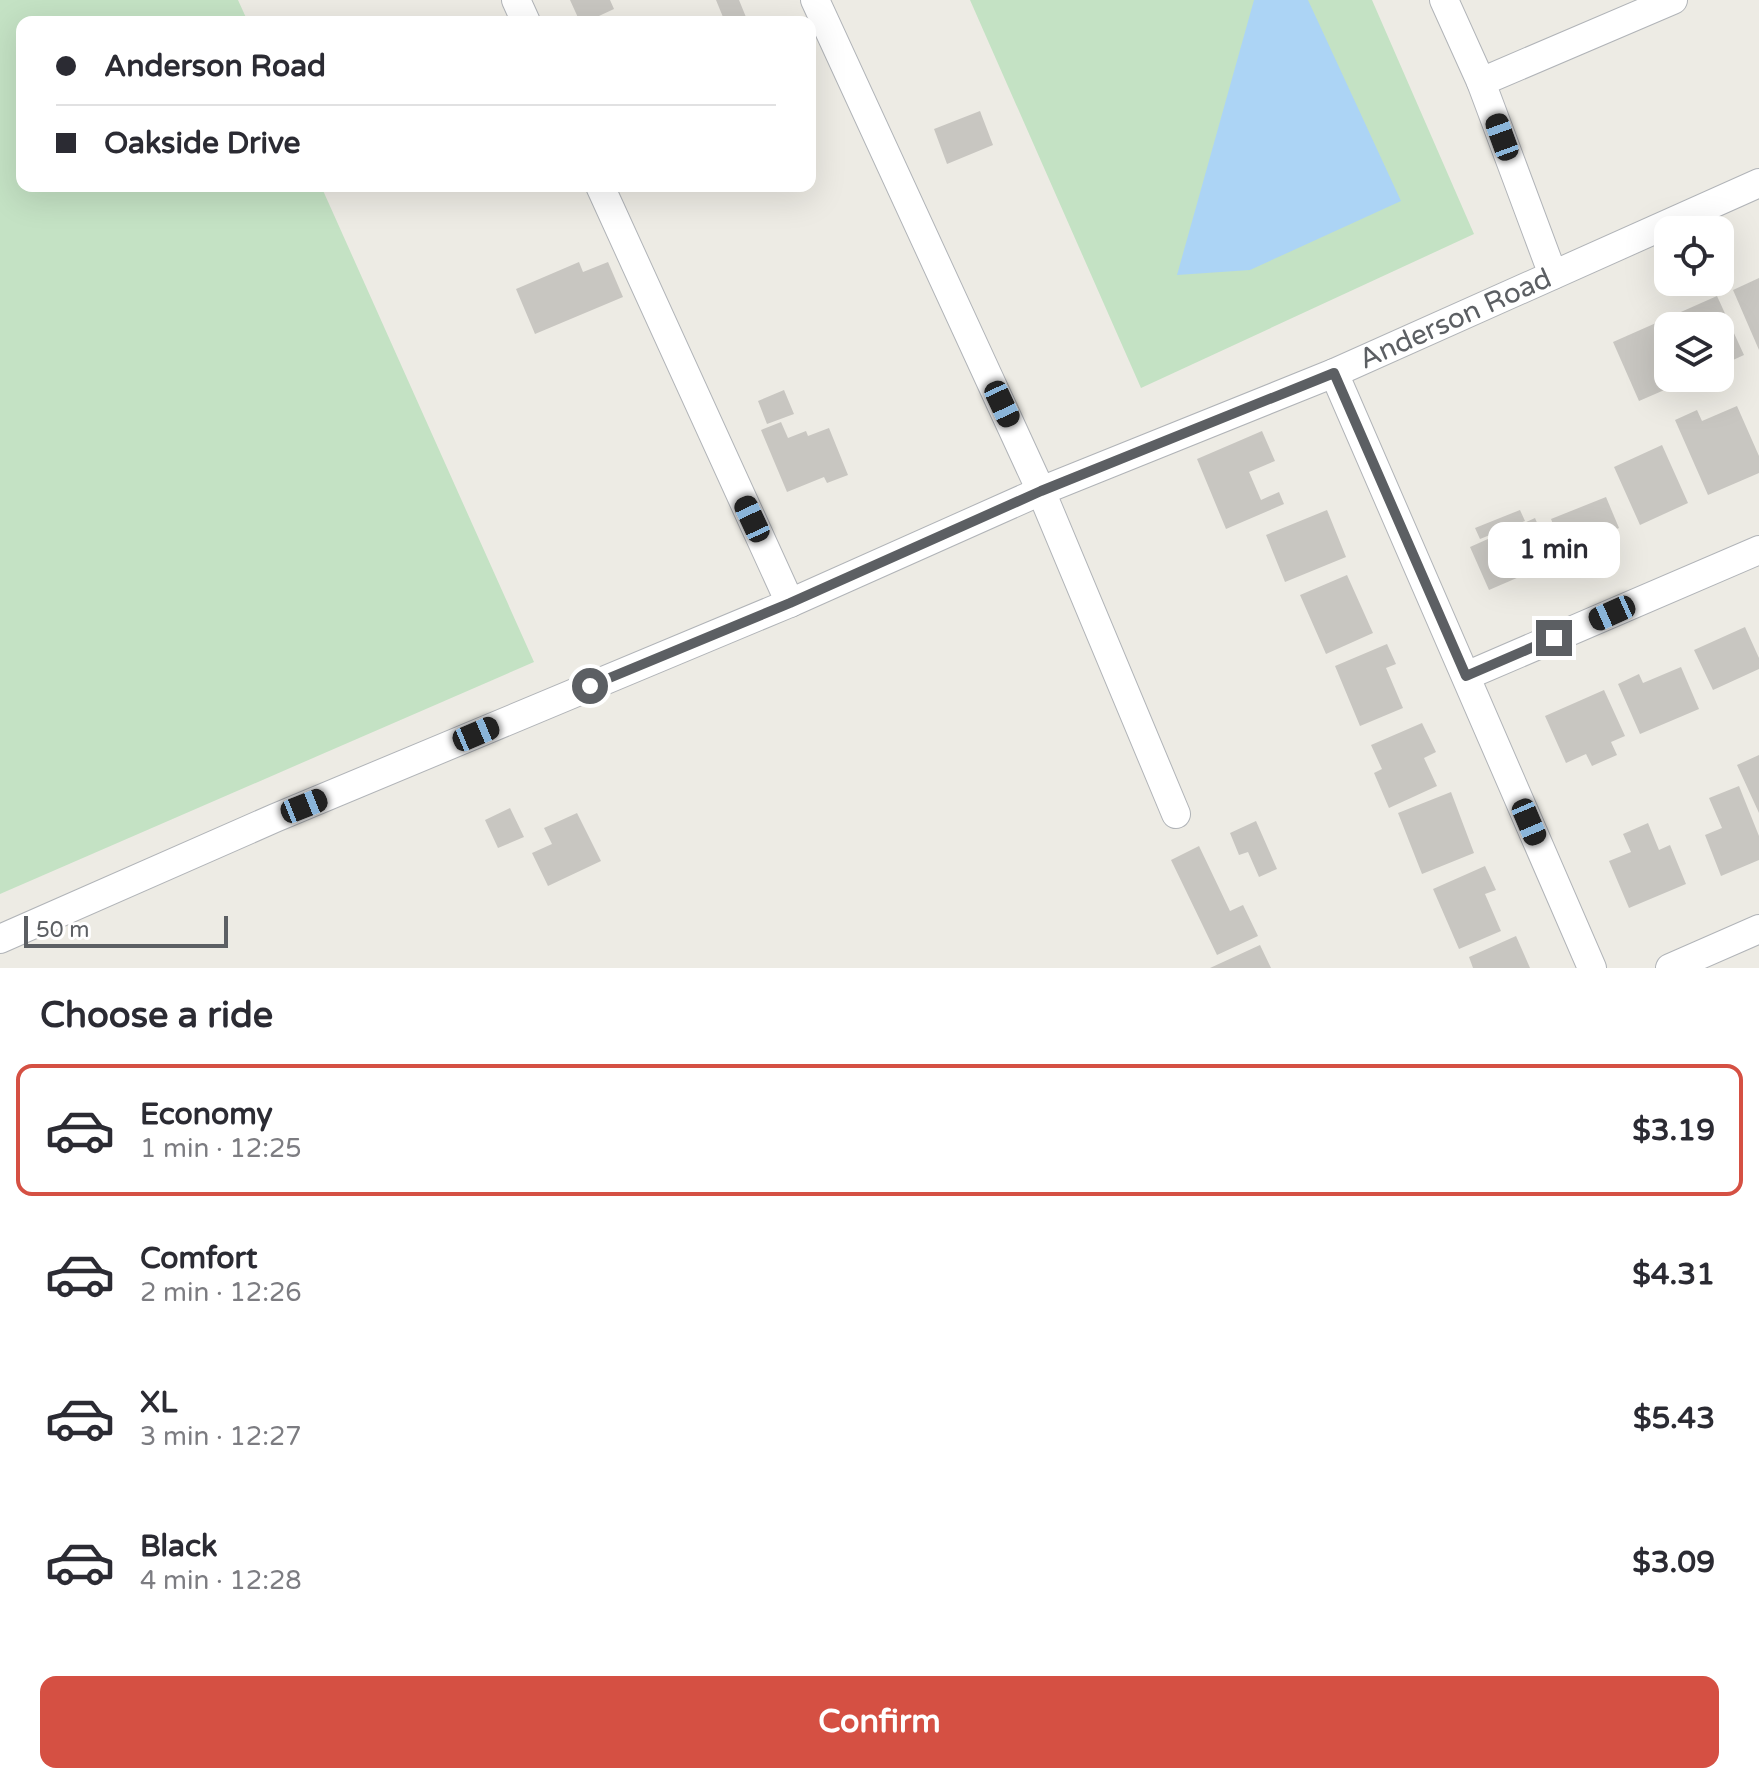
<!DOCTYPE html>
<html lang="en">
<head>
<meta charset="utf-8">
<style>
  :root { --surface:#fff; --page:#f7f7f7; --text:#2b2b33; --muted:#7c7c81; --line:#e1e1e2; --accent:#d55043 }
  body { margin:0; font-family:"Varela Round",sans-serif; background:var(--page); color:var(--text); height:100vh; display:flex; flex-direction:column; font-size:30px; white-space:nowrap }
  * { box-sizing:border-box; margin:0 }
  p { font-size:26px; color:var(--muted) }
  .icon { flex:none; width:44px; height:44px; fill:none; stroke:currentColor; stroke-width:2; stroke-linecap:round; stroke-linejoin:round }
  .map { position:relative; height:968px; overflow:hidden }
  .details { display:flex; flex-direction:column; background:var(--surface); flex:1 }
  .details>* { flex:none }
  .top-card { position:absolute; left:16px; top:16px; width:800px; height:176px; border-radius:16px; box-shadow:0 8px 32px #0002; display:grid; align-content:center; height:176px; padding:0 40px; background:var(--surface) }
  .fabs { position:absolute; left:1654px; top:216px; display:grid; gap:16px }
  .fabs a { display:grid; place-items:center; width:80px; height:80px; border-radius:16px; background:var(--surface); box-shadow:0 8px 32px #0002; font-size:40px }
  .scale { position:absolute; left:24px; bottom:20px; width:204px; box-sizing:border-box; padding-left:8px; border:4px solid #5c5f63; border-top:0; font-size:22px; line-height:28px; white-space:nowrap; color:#5c5f63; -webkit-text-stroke:6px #fff; paint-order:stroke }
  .end { position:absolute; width:36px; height:36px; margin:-18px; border:10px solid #5c5f63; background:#fff; box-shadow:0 0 0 4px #fff }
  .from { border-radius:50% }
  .bubble { position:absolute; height:56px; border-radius:16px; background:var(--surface); box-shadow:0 8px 32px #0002; font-size:26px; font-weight:800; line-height:56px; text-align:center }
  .car { position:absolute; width:24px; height:48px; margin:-24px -12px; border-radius:10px; box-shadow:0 0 6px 2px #0007; background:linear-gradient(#222 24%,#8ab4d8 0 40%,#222 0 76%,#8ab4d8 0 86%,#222 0) }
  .top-card b { display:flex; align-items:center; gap:28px; height:76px; font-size:30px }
  .top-card b+b { border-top:2px solid var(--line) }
  .top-card i { width:20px; height:20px; background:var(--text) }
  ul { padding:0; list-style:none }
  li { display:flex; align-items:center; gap:24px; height:132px; margin:0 16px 12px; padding:0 24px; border:4px solid transparent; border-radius:16px }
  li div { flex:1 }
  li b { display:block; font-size:30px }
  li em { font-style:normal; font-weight:800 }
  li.active { border-color:var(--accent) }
  li>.icon { width:72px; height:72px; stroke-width:1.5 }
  h2 { padding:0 40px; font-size:36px; line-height:96px }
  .action { display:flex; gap:16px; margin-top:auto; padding:16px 40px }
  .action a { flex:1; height:92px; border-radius:16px; background:var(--accent); color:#fff; font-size:32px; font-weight:800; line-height:92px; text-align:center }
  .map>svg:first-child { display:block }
  .green { fill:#c4e2c4 }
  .water { fill:#acd4f5 }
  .building { fill:#c8c6c1 }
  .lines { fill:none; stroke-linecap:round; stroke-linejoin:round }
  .minor-casing { stroke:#b1b4b8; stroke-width:30 }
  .minor { stroke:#fff; stroke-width:28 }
  .route { stroke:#5c5f63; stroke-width:10 }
  .labels { text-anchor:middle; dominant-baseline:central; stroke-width:8; stroke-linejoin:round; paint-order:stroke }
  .street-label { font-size:28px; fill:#5c5f63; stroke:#fff }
</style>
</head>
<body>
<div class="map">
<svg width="1759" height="968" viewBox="0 0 1759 968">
  <rect width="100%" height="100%" fill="#edebe4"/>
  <!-- green -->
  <path class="green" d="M 0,0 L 238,0 L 248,22 L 22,22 L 22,186 L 321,186 L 534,662 L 0,894 Z
    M 970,0 L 1372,0 L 1474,234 L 1141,388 Z"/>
  <!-- water -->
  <path class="water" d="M 1254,0 L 1308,0 L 1401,201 L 1250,270 L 1177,275 Z"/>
  <!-- building -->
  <path class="building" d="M 570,0 L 610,0 L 614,9 L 586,22 L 580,22 Z
    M 716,0 L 739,0 L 748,22 L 725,22 Z
    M 980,111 L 993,145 L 947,164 L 934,129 Z
    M 579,262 L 583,272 L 608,262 L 623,297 L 535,334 L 516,289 Z
    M 1759,278 L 1759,350 L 1733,290 Z
    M 1717,296 L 1744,355 L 1720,366 L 1720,326 L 1668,326 L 1668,378 L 1692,378 L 1639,401 L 1613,342 Z
    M 784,390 L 794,414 L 767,424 L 758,401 Z
    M 1737,406 L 1759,456 L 1759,473 L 1708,495 L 1675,420 L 1697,410 L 1702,421 Z
    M 781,422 L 788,438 L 806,431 L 808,436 L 829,428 L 848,475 L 827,483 L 824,477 L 787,492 L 761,430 Z
    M 1262,431 L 1275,461 L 1249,472 L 1261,500 L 1279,492 L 1284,504 L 1226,529 L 1197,459 Z
    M 1662,445 L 1688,503 L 1640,525 L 1614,467 Z
    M 1606,497 L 1619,528 L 1600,536 L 1602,543 L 1566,557 L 1551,519 Z
    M 1327,510 L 1346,557 L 1285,582 L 1266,535 Z
    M 1520,510 L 1525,521 L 1480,539 L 1475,528 Z
    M 1535,518 L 1554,562 L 1489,590 L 1470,547 Z
    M 1347,575 L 1373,633 L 1326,654 L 1300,595 Z
    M 1745,627 L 1759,658 L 1759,669 L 1713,690 L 1694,650 Z
    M 1387,644 L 1396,664 L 1386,668 L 1403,708 L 1360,726 L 1335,666 Z
    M 1681,667 L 1699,709 L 1640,734 L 1618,684 L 1639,674 L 1643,683 Z
    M 1604,690 L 1625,736 L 1611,742 L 1617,755 L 1592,766 L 1586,754 L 1566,763 L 1545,716 Z
    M 1422,723 L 1436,752 L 1424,758 L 1437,786 L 1389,808 L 1374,773 L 1382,769 L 1371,745 Z
    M 1759,755 L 1759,813 L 1737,765 Z
    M 1739,786 L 1759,836 L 1759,860 L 1721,876 L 1705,835 L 1722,828 L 1709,798 Z
    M 1451,792 L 1474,853 L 1422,874 L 1398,813 Z
    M 510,808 L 524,837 L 498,848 L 485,820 Z
    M 577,813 L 601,861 L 548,886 L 532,853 L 552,844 L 544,828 Z
    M 1256,821 L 1277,869 L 1259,877 L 1248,852 L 1239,855 L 1230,833 Z
    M 1648,823 L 1659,850 L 1670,845 L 1686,884 L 1629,908 L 1609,861 L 1631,852 L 1623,834 Z
    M 1199,846 L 1230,911 L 1243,905 L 1258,936 L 1217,955 L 1171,860 Z
    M 1485,866 L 1496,890 L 1485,894 L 1501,931 L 1459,949 L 1433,889 Z
    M 1516,936 L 1530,968 L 1473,968 L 1469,957 Z
    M 1260,945 L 1271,968 L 1210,968 Z"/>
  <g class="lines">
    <!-- minor casing -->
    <g class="minor-casing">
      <g id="minor">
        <path d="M 516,0 L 526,22"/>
        <path d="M 815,0 L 1041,491 L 1176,814"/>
        <path d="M 1444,0 L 1481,82 L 1553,275"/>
        <path d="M 1481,82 L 1673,0"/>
        <path d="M 600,186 L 790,603"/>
        <path d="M 1334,373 L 1592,968"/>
        <path d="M 1466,676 L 1759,550"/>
        <path id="s1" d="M 0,939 L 275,818 L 790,603 L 1041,491 L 1334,373 L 1759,183"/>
        <path d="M 1670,968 L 1759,929"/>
      </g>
    </g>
    <!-- minor -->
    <use href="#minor" class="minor"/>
  </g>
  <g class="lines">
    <!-- route -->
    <path class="route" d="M 590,686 L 790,603 L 1041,491 L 1334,373 L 1466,676 L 1554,638"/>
  </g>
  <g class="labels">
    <!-- street labels -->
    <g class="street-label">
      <text stroke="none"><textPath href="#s1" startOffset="1582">Anderson Road</textPath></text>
    </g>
  </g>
</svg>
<div class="fabs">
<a><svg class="icon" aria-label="locate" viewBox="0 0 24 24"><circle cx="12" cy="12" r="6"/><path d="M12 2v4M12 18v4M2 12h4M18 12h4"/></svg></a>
<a><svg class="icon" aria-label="layers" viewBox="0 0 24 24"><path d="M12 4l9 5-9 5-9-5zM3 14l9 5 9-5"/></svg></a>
</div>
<div class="scale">50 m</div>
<i class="end from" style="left:590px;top:686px"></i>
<i class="end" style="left:1554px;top:638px"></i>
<div class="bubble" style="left:1488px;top:522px;width:132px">1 min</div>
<i class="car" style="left:1502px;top:137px;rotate:340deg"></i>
<i class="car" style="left:1002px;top:404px;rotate:155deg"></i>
<i class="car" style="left:752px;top:519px;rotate:335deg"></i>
<i class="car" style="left:1612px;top:613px;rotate:246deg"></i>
<i class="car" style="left:476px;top:734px;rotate:67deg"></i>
<i class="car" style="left:304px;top:806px;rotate:68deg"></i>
<i class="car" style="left:1529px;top:822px;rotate:157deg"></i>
<div class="top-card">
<b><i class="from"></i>Anderson Road</b>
<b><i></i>Oakside Drive</b>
</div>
</div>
<section class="details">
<h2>Choose a ride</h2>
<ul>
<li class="active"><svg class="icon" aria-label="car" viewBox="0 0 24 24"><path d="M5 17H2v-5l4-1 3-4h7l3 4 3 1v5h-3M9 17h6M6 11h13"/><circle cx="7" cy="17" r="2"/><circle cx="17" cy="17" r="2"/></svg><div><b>Economy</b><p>1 min · 12:25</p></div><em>$3.19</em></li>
<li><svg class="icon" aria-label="car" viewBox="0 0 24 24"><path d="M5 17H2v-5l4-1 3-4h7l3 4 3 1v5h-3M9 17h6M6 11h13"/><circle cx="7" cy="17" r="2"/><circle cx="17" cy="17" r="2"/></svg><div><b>Comfort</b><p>2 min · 12:26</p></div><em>$4.31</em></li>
<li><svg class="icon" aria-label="car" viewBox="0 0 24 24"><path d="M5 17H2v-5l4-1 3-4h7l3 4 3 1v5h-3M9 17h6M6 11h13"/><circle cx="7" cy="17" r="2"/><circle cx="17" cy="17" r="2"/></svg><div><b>XL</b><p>3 min · 12:27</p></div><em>$5.43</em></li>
<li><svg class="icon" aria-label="car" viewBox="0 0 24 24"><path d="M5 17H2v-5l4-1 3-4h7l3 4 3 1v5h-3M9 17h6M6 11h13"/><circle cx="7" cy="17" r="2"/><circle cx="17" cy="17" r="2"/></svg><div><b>Black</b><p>4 min · 12:28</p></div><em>$3.09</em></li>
</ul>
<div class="action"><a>Confirm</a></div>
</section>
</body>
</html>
